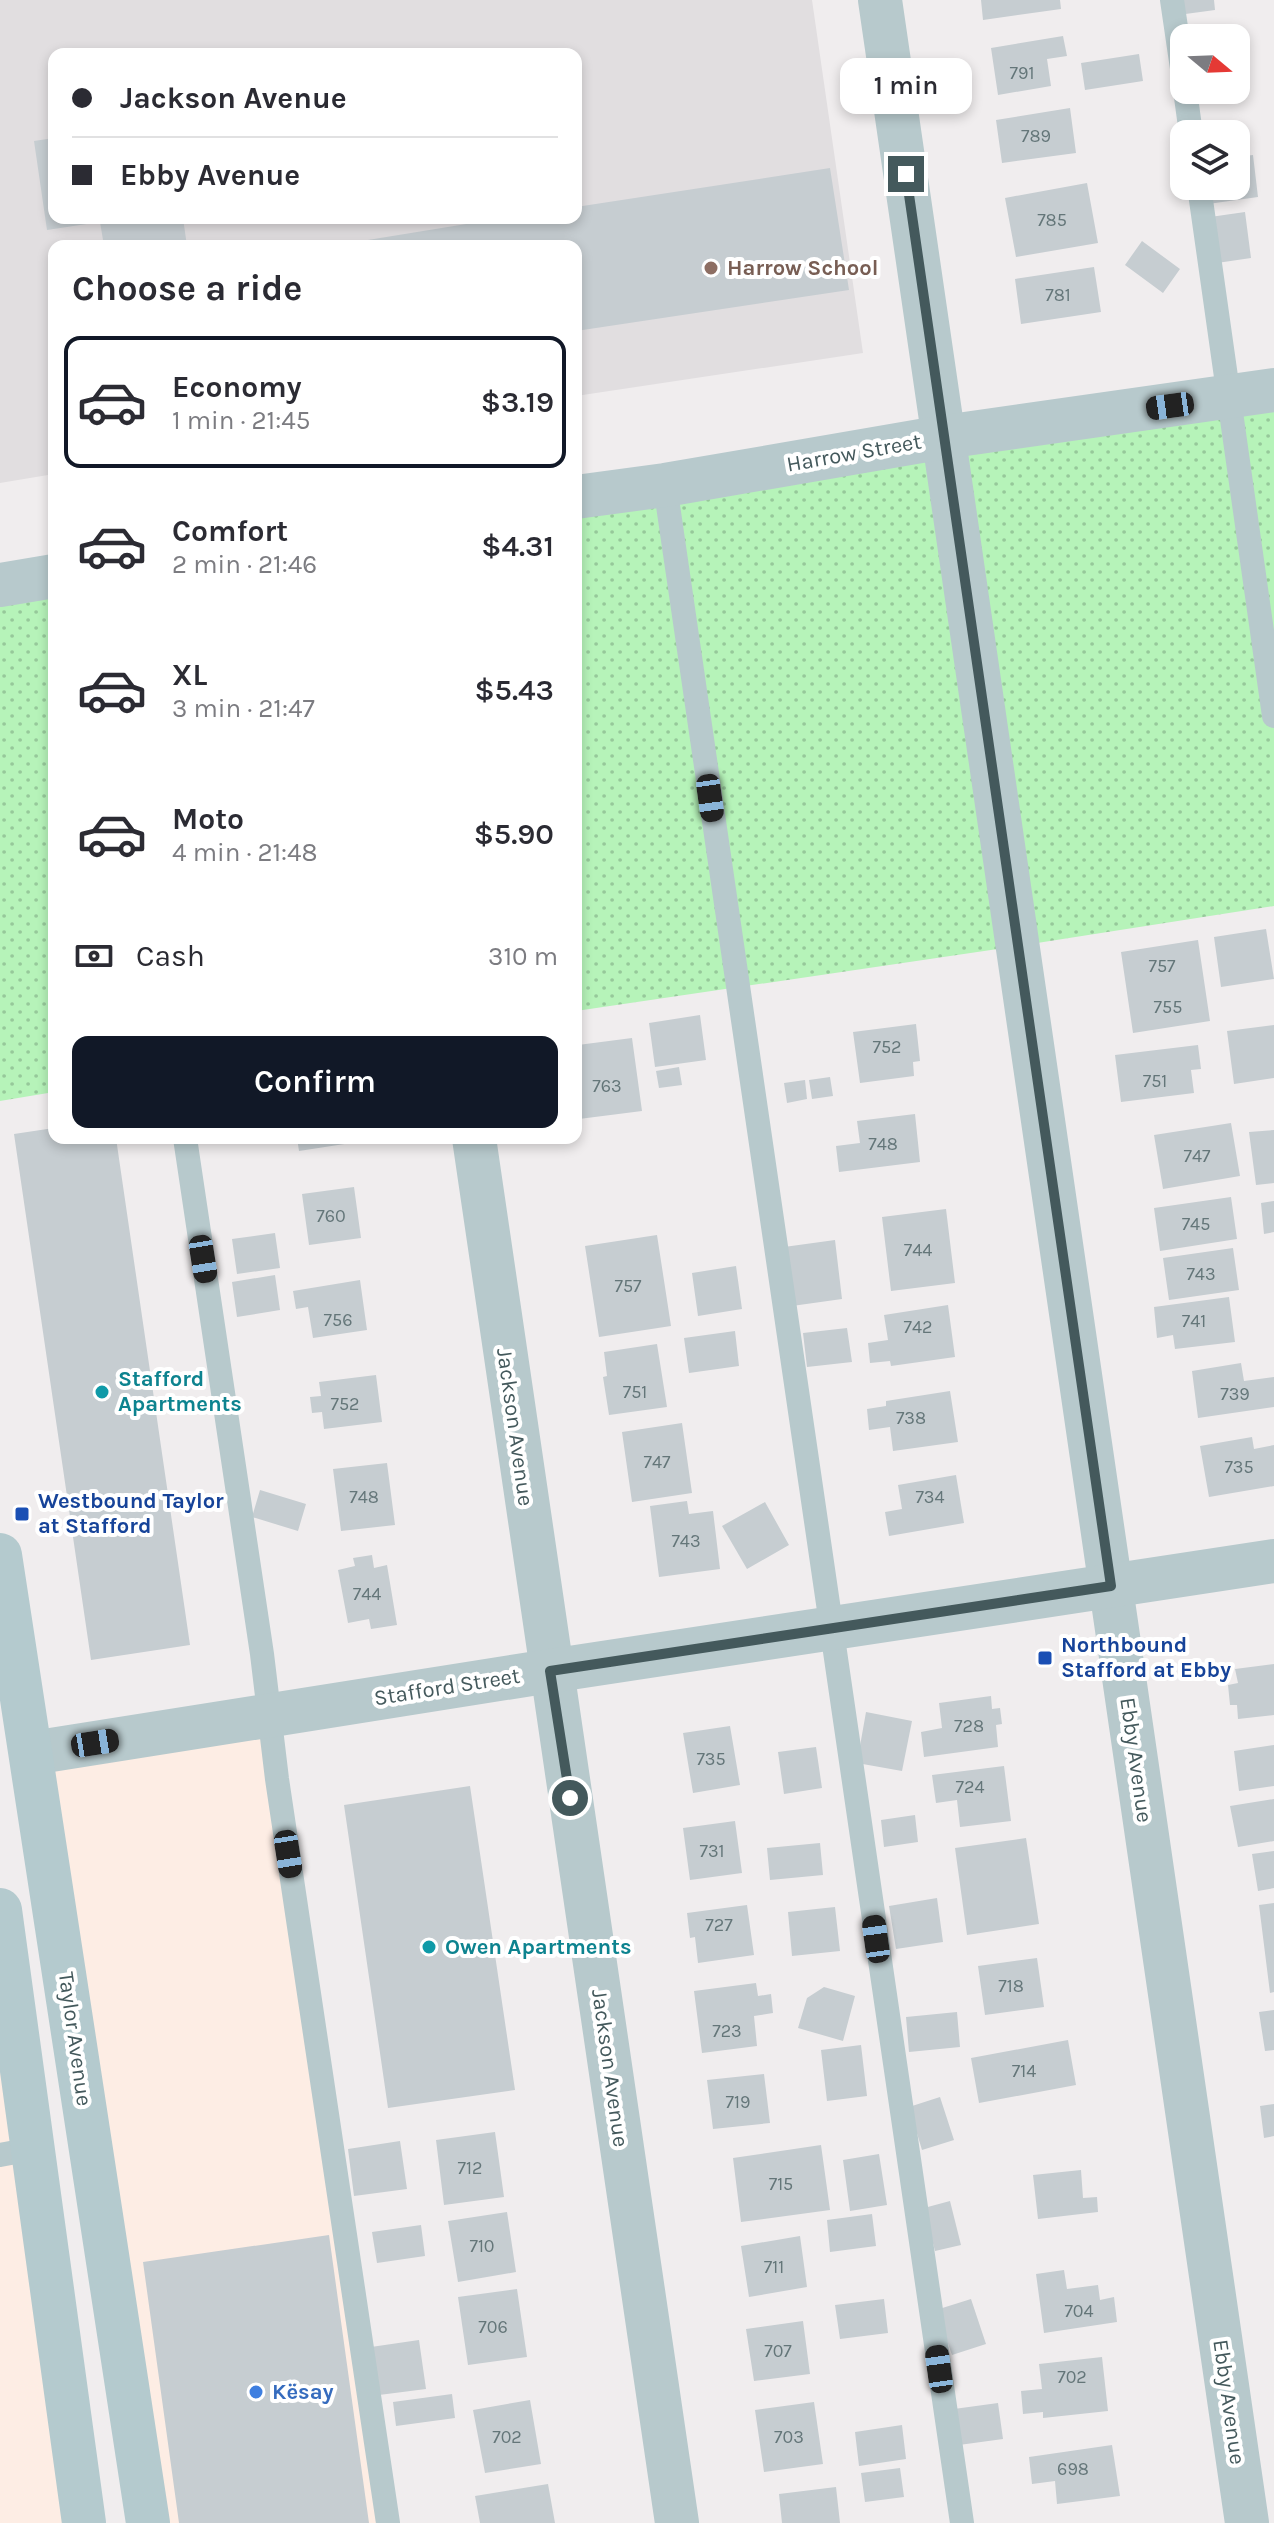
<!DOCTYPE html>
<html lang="en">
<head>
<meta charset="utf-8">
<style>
  :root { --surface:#fff; --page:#f2f2f3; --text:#2b2b33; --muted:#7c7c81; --line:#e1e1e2; --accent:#111827 }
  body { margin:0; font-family:Karla,sans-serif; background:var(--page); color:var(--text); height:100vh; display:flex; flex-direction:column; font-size:30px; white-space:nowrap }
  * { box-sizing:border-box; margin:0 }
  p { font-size:26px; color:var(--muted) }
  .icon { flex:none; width:44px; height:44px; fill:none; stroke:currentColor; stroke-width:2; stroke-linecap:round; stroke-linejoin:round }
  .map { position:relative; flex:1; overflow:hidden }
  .panel { position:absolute; left:48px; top:240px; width:534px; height:904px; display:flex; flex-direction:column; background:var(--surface); border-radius:16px; box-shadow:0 4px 12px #0003 }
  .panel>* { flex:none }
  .guide { position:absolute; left:48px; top:48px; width:534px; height:176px; border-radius:16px; box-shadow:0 4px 12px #0003; display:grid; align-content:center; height:176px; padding:0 24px; background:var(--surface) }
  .needle { width:52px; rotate:109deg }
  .buttons { position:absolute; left:1170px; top:24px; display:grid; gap:16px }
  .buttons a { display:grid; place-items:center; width:80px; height:80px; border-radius:16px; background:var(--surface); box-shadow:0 4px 12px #0003; font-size:40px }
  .end { position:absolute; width:36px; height:36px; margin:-18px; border:10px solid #44595c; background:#fff; box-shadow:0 0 0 4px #fff }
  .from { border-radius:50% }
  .bubble { position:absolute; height:56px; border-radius:16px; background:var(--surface); box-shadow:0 4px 12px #0003; font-size:26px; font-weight:600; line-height:56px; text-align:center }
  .car { position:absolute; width:24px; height:48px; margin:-24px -12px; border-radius:10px; box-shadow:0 0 6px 2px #0007; background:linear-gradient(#222 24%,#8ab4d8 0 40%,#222 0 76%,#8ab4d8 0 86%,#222 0) }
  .guide b { display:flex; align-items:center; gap:28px; height:76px; font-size:30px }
  .guide b+b { border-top:2px solid var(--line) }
  .guide i { width:20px; height:20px; background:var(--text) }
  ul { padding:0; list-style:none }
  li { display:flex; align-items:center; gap:24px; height:132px; margin:0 16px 12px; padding:0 8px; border:4px solid transparent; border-radius:16px }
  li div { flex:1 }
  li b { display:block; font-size:30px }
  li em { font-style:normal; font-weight:600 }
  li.selected { border-color:var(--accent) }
  li>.icon { width:72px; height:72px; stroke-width:1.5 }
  h2 { padding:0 24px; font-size:36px; line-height:96px }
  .pay { display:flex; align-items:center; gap:20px; height:88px; padding:0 24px; font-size:30px }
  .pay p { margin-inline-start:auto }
  .action { display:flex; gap:16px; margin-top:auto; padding:16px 24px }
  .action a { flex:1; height:92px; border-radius:16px; background:var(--accent); color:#fff; font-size:32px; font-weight:600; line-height:92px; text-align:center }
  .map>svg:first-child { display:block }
  .commercial { fill:#fdede4 }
  .education { fill:#e1dee0; fill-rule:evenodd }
  .grass { fill:url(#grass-dots) }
  .building { fill:#c6cdd1 }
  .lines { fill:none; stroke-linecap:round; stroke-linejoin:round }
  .service { stroke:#b7c9cc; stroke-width:24 }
  .minor { stroke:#b7c9cc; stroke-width:44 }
  .tertiary { stroke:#b7c9cc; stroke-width:44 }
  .secondary { stroke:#b4cace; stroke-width:44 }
  .route { stroke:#44595c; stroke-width:10 }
  .education-dot { fill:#8d6e63; stroke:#fff; stroke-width:3 }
  .culture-dot { fill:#0f9aa8; stroke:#fff; stroke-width:3 }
  .transit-dot { fill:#1a4fb4; stroke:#fff; stroke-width:3 }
  .shop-dot { fill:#3f7fe0; stroke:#fff; stroke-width:3 }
  .labels { text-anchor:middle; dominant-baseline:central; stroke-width:8; stroke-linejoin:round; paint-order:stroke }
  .number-label { font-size:18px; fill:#647679 }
  .education-label { font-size:22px; font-weight:bold; fill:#785e54; stroke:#fff; text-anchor:start }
  .street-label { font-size:22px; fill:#44595c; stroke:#fff }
  .culture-label { font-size:22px; font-weight:bold; fill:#0d838f; stroke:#fff; text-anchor:start }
  .transit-label { font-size:22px; font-weight:bold; fill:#164399; stroke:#fff; text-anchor:start }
  .shop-label { font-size:22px; font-weight:bold; fill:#366cbe; stroke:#fff; text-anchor:start }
</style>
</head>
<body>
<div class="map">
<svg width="1274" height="2523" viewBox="0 0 1274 2523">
  <defs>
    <pattern id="grass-dots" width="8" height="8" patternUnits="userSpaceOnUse" patternTransform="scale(2)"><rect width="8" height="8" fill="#b6f3b9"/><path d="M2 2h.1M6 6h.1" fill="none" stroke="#96c89a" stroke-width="1.8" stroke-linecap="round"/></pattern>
  </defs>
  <rect width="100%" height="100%" fill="#f0edee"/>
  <!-- commercial -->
  <path class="commercial" d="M 268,1717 L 388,2523 L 148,2523 L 32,1753 Z
    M 0,1910 L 84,2523 L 0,2523 Z"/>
  <!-- education -->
  <path class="education" d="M 0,0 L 812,0 L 863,353 L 576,396 L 576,246 L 54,246 L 54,474 L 0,483 ZM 54,54 L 576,54 L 576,218 L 54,218 Z"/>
  <!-- grass -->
  <path class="grass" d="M 1274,390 L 1274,906 L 1018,946 L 576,1011 L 576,497 Z
    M 54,576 L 54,1092 L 0,1101 L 0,585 Z"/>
  <!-- building -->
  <path class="building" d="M 981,0 L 1060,0 L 1061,9 L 983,20 Z
    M 1176,0 L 1214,0 L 1215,10 L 1178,15 Z
    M 1063,36 L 1067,56 L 1047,59 L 1051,86 L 998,95 L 991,48 Z
    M 1139,54 L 1143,81 L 1085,90 L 1081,63 Z
    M 1185,90 L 1225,90 L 1223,100 Z
    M 1070,108 L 1076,153 L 1002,163 L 996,120 Z
    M 54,138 L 54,218 L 183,218 L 187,246 L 104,246 L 100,222 L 47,230 L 34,141 Z
    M 1253,155 L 1258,197 L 1208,204 L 1205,186 L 1236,186 L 1236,157 Z
    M 830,168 L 849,290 L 576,331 L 576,246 L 331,246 L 503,218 L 576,218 L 576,207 Z
    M 1087,183 L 1098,243 L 1016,257 L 1005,198 Z
    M 1245,212 L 1251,258 L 1217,263 L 1210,217 Z
    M 1142,241 L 1180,269 L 1163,293 L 1125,265 Z
    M 1094,267 L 1101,312 L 1021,324 L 1015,279 Z
    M 1266,929 L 1274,979 L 1221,987 L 1214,937 Z
    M 1198,940 L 1210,1021 L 1133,1033 L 1121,952 Z
    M 700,1015 L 706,1060 L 655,1067 L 649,1023 Z
    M 916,1024 L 920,1061 L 913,1062 L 914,1076 L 860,1083 L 853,1032 Z
    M 1274,1025 L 1274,1078 L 1234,1084 L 1227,1031 Z
    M 632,1038 L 642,1111 L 579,1119 L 576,1076 L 582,1074 L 578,1045 Z
    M 1198,1045 L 1201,1069 L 1191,1070 L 1194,1093 L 1121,1102 L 1115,1055 Z
    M 679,1067 L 682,1085 L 659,1088 L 656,1071 Z
    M 830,1077 L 833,1096 L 812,1099 L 809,1080 Z
    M 805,1080 L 807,1099 L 787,1103 L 784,1083 Z
    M 915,1114 L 920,1162 L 839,1172 L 836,1146 L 860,1143 L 857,1121 Z
    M 1231,1123 L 1240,1176 L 1163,1189 L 1154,1135 Z
    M 54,1128 L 54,1138 L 116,1138 L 190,1645 L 91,1660 L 14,1134 Z
    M 1274,1130 L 1274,1183 L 1256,1185 L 1249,1132 Z
    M 297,1138 L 350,1138 L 351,1143 L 299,1151 Z
    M 354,1187 L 361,1238 L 309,1245 L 302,1194 Z
    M 1231,1197 L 1237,1239 L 1160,1251 L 1154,1208 Z
    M 1274,1201 L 1274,1232 L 1264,1234 L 1261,1203 Z
    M 946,1209 L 955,1283 L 891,1291 L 882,1217 Z
    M 275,1233 L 280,1268 L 237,1274 L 232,1239 Z
    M 657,1235 L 671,1326 L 599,1337 L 585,1246 Z
    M 835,1240 L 842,1299 L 792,1306 L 784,1247 Z
    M 1233,1248 L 1239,1290 L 1169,1300 L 1163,1258 Z
    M 736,1266 L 742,1309 L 698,1316 L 692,1273 Z
    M 275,1275 L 280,1310 L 237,1317 L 232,1282 Z
    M 360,1280 L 367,1330 L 313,1338 L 308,1307 L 296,1309 L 293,1291 Z
    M 1229,1297 L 1235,1342 L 1175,1349 L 1173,1335 L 1157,1338 L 1154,1307 Z
    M 948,1305 L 955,1357 L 891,1366 L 890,1361 L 870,1363 L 868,1343 L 888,1340 L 884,1315 Z
    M 847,1328 L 852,1362 L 807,1367 L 803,1333 Z
    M 735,1331 L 739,1366 L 689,1373 L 684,1338 Z
    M 657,1344 L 667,1407 L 609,1415 L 603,1377 L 607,1376 L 604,1352 Z
    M 1241,1363 L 1244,1381 L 1274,1377 L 1274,1407 L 1198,1418 L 1192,1371 Z
    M 376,1375 L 382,1422 L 324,1429 L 322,1412 L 312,1413 L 310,1397 L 321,1396 L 319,1382 Z
    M 950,1391 L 958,1442 L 893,1451 L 890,1427 L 869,1430 L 867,1409 L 886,1406 L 886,1401 Z
    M 682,1423 L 692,1493 L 632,1502 L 622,1432 Z
    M 1252,1437 L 1254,1449 L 1274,1445 L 1274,1486 L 1209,1497 L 1200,1446 Z
    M 387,1463 L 395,1525 L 341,1531 L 333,1469 Z
    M 956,1475 L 964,1523 L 889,1536 L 885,1512 L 902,1509 L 898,1485 Z
    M 260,1490 L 306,1504 L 298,1531 L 252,1517 Z
    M 687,1501 L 689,1514 L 713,1511 L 720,1569 L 659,1577 L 650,1506 Z
    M 765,1502 L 789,1545 L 747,1569 L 722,1526 Z
    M 372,1555 L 374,1568 L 387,1565 L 397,1625 L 371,1629 L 369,1619 L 348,1623 L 338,1570 L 355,1566 L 353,1558 Z
    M 1274,1664 L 1274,1715 L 1238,1719 L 1237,1705 L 1230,1705 L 1228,1685 L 1238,1683 L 1235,1669 Z
    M 991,1696 L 992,1709 L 1000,1708 L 1002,1724 L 996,1725 L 998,1747 L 924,1757 L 921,1732 L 942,1728 L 939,1703 Z
    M 866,1712 L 912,1721 L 902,1771 L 857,1763 Z
    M 730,1726 L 740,1785 L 693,1793 L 683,1733 Z
    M 1274,1745 L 1274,1786 L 1239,1791 L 1234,1751 Z
    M 816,1747 L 822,1788 L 784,1794 L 778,1752 Z
    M 1004,1766 L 1011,1821 L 960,1827 L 957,1800 L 936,1803 L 932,1775 Z
    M 470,1786 L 515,2090 L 388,2108 L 344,1805 Z
    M 1274,1799 L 1274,1841 L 1238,1847 L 1230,1806 Z
    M 915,1815 L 918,1842 L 884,1847 L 881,1820 Z
    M 735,1821 L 742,1873 L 690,1880 L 683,1828 Z
    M 1026,1838 L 1039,1924 L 967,1935 L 955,1848 Z
    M 820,1843 L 823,1875 L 770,1880 L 767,1848 Z
    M 1274,1851 L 1274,1888 L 1258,1891 L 1252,1854 Z
    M 937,1898 L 943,1942 L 896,1949 L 889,1906 Z
    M 1274,1903 L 1274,1992 L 1270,1993 L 1259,1905 Z
    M 747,1905 L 754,1955 L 698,1963 L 695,1937 L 690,1938 L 687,1913 Z
    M 835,1907 L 840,1951 L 792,1956 L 788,1912 Z
    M 1037,1958 L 1044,2007 L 985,2015 L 978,1966 Z
    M 756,1983 L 758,1996 L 771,1994 L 773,2013 L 754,2016 L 757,2046 L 702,2053 L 694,1991 Z
    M 824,1987 L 855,1996 L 843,2041 L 798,2028 L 807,1998 Z
    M 1274,2010 L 1274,2050 L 1265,2051 L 1259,2012 Z
    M 957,2012 L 960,2047 L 909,2052 L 906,2017 Z
    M 1068,2040 L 1076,2085 L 979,2103 L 971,2058 Z
    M 861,2045 L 867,2096 L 827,2101 L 821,2050 Z
    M 764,2074 L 770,2123 L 713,2129 L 707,2080 Z
    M 940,2097 L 954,2140 L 922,2150 L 909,2107 Z
    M 1274,2104 L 1274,2136 L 1264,2138 L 1260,2106 Z
    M 495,2132 L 504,2197 L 444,2205 L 436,2140 Z
    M 400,2141 L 407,2189 L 354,2196 L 348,2149 Z
    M 821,2145 L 830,2210 L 741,2222 L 733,2158 Z
    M 879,2154 L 887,2205 L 850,2211 L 843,2160 Z
    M 1081,2170 L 1083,2198 L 1097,2197 L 1098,2212 L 1038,2219 L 1033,2175 Z
    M 950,2201 L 961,2245 L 935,2251 L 924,2208 Z
    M 507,2212 L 516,2272 L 458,2282 L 448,2221 Z
    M 872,2214 L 876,2246 L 830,2252 L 827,2220 Z
    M 421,2225 L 425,2256 L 377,2263 L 372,2232 Z
    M 329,2235 L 369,2523 L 179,2523 L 143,2262 Z
    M 800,2236 L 807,2287 L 749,2297 L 741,2246 Z
    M 1064,2270 L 1067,2289 L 1098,2285 L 1100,2300 L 1114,2297 L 1117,2322 L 1044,2333 L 1036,2274 Z
    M 517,2289 L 527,2357 L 468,2365 L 458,2297 Z
    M 884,2299 L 888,2333 L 840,2339 L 835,2305 Z
    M 971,2299 L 986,2344 L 952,2355 L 936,2310 Z
    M 803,2321 L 810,2374 L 754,2381 L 746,2329 Z
    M 419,2340 L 426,2389 L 379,2395 L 371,2347 Z
    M 1102,2357 L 1108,2411 L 1043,2418 L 1043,2412 L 1023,2414 L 1021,2391 L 1042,2389 L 1039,2364 Z
    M 452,2394 L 455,2418 L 396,2426 L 393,2402 Z
    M 530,2400 L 541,2464 L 485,2473 L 473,2410 Z
    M 814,2402 L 823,2464 L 764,2472 L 755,2410 Z
    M 998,2403 L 1003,2439 L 959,2445 L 954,2409 Z
    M 902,2425 L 906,2459 L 859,2466 L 855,2432 Z
    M 1112,2445 L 1120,2496 L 1057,2504 L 1055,2481 L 1032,2484 L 1029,2457 Z
    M 900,2468 L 904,2497 L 865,2502 L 861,2473 Z
    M 548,2484 L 555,2523 L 480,2523 L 475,2496 Z
    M 836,2487 L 840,2523 L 782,2523 L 779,2494 Z"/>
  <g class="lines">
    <!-- service -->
    <path class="service" d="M 1172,0 L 1184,82
      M 1185,90 L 1191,134
      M 1199,186 L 1274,716
      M 665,485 L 962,2523
      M 185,1138 L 262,1654 L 277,1779 L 388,2523
      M 0,2155 L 32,2149"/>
    <!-- minor -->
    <path class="minor" d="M 880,0 L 1247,2523
      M 474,1138 L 677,2523"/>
    <!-- tertiary -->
    <path class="tertiary" d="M 576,497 L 665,485 L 944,437 L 1274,390
      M 0,585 L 54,576
      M 32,1753 L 550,1671 L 1274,1561"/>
    <!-- secondary -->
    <path class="secondary" d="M 0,1555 L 148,2523
      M 0,1910 L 84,2523"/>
  </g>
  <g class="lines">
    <!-- route -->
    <path class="route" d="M 570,1798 L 550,1671 L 1111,1586 L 906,174"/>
  </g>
  <!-- markers -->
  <circle class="education-dot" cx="711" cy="268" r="8"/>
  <g class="culture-dot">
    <circle cx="102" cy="1392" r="8"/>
    <circle cx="429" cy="1947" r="8"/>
  </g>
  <g class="transit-dot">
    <rect x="14" y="1506" width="16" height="16" rx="4"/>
    <rect x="1037" y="1650" width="16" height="16" rx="4"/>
  </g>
  <circle class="shop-dot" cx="256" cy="2392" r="8"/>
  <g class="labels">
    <!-- number labels -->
    <g class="number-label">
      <text x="1022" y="73">791</text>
      <text x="1036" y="136">789</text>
      <text x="1052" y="220">785</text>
      <text x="1058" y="295">781</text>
      <text x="1162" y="966">757</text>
      <text x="1168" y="1007">755</text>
      <text x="887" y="1047">752</text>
      <text x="1155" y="1081">751</text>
      <text x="607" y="1086">763</text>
      <text x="883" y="1144">748</text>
      <text x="1197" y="1156">747</text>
      <text x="331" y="1216">760</text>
      <text x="1196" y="1224">745</text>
      <text x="918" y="1250">744</text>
      <text x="1201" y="1274">743</text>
      <text x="628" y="1286">757</text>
      <text x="338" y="1320">756</text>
      <text x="1194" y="1321">741</text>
      <text x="918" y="1327">742</text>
      <text x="635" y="1392">751</text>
      <text x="1235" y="1394">739</text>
      <text x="345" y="1404">752</text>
      <text x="911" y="1418">738</text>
      <text x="657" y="1462">747</text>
      <text x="1239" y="1467">735</text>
      <text x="364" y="1497">748</text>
      <text x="930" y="1497">734</text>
      <text x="686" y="1541">743</text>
      <text x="367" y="1594">744</text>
      <text x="969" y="1726">728</text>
      <text x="711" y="1759">735</text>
      <text x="970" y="1787">724</text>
      <text x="712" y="1851">731</text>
      <text x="719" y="1925">727</text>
      <text x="1011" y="1986">718</text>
      <text x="727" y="2031">723</text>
      <text x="1024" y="2071">714</text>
      <text x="738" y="2102">719</text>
      <text x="470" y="2168">712</text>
      <text x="781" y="2184">715</text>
      <text x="482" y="2246">710</text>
      <text x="774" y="2267">711</text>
      <text x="1079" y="2311">704</text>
      <text x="493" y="2327">706</text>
      <text x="778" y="2351">707</text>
      <text x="1072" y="2377">702</text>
      <text x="507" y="2437">702</text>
      <text x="789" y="2437">703</text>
      <text x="1073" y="2469">698</text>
    </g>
    <!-- education labels -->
    <g class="education-label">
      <text x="727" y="268">Harrow School</text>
    </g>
    <!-- street labels -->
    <g class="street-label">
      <text transform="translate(854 453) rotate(-10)">Harrow Street</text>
      <text transform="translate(515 1427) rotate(82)">Jackson Avenue</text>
      <text transform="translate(447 1687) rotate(-9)">Stafford Street</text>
      <text transform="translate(1136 1760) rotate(82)">Ebby Avenue</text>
      <text transform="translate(75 2039) rotate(82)">Taylor Avenue</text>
      <text transform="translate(610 2068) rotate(82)">Jackson Avenue</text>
      <text transform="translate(1229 2402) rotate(82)">Ebby Avenue</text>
    </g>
    <!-- culture labels -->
    <g class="culture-label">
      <text x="118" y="1379">Stafford<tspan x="118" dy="25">Apartments</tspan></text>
      <text x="445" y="1947">Owen Apartments</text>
    </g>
    <!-- transit labels -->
    <g class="transit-label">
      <text x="38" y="1501">Westbound Taylor<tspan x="38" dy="25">at Stafford</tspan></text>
      <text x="1061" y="1645">Northbound<tspan x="1061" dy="25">Stafford at Ebby</tspan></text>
    </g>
    <!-- shop labels -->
    <g class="shop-label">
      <text x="272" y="2392">Kësay</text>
    </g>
  </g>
</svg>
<div class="buttons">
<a><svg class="needle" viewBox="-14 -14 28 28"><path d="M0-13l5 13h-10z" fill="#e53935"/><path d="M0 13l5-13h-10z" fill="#7c7c81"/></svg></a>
<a><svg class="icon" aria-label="layers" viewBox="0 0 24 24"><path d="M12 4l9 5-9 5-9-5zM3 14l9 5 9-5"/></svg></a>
</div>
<i class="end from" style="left:570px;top:1798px"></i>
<i class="end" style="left:906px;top:174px"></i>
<div class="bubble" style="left:840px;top:58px;width:132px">1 min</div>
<i class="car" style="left:1170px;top:406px;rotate:262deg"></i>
<i class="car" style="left:710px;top:798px;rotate:172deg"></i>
<i class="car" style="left:203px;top:1259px;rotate:171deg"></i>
<i class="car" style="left:95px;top:1743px;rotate:81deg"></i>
<i class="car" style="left:288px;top:1854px;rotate:171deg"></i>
<i class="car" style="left:876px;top:1939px;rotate:352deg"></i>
<i class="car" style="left:939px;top:2369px;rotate:352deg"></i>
<div class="guide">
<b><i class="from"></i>Jackson Avenue</b>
<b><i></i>Ebby Avenue</b>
</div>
<section class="panel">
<h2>Choose a ride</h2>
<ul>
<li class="selected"><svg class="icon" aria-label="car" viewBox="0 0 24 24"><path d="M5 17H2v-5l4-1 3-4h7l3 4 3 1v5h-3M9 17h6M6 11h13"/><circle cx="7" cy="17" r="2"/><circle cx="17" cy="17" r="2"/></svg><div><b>Economy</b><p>1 min · 21:45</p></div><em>$3.19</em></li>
<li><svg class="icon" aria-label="car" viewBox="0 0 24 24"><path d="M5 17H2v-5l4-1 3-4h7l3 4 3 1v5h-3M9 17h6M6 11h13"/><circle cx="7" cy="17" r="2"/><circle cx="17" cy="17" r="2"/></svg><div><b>Comfort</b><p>2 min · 21:46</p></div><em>$4.31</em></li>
<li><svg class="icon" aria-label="car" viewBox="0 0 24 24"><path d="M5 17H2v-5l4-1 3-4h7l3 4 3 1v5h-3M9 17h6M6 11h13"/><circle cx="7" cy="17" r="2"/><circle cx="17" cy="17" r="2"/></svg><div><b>XL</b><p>3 min · 21:47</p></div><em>$5.43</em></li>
<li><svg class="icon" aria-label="car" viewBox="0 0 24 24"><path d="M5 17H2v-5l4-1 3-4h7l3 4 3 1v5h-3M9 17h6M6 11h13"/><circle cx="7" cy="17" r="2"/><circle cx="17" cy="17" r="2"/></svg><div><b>Moto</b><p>4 min · 21:48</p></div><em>$5.90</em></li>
</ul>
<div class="pay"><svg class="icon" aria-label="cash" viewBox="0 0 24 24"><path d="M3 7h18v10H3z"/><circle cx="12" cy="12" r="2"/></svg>Cash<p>310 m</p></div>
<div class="action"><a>Confirm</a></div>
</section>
</div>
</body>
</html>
